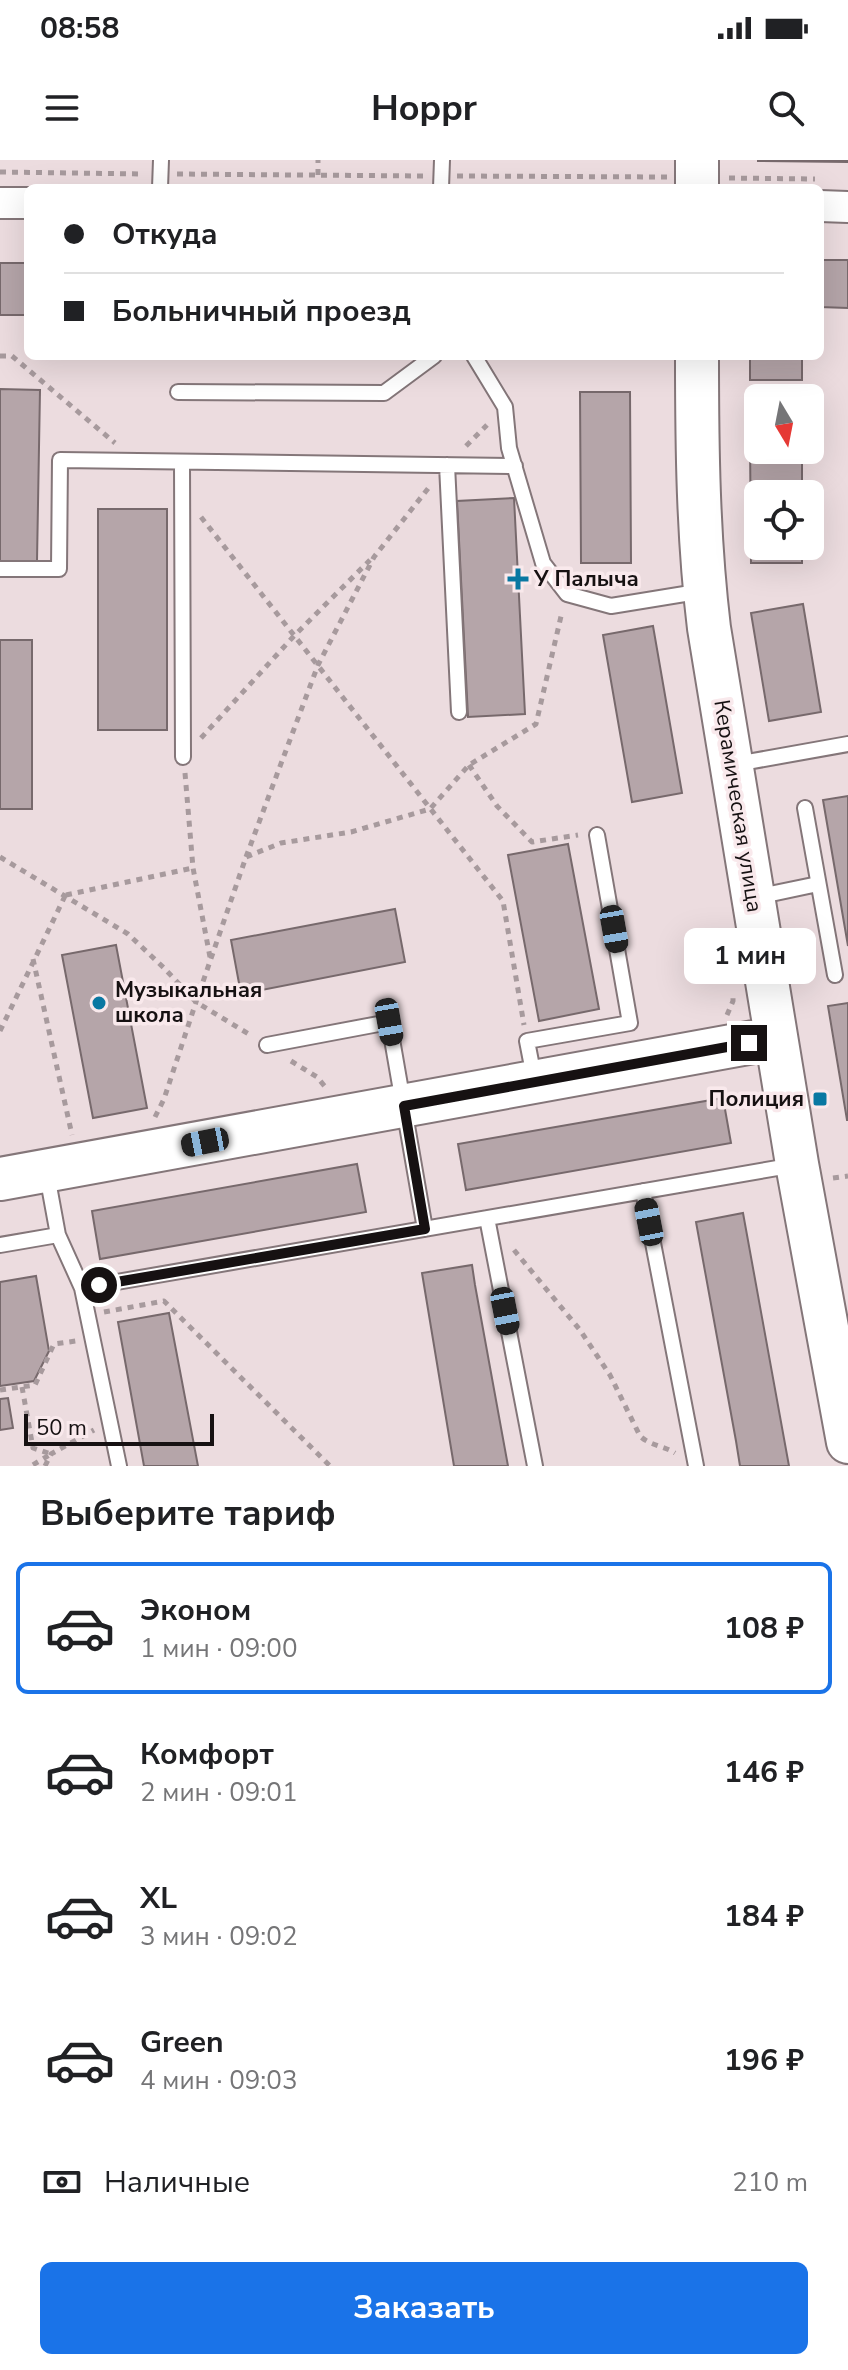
<!DOCTYPE html>
<html lang="ru">
<head>
<meta charset="utf-8">
<style>
  :root { --surface:#fff; --page:#f2f2f2; --text:#202124; --muted:#757577; --line:#e0e0e0; --accent:#1a73e8 }
  body { margin:0; font-family:"Nunito Sans",sans-serif; background:var(--page); color:var(--text); height:100vh; display:flex; flex-direction:column; font-size:30px; white-space:nowrap }
  * { box-sizing:border-box; margin:0 }
  p { font-size:26px; color:var(--muted) }
  .icon { flex:none; width:44px; height:44px; fill:none; stroke:currentColor; stroke-width:2; stroke-linecap:round; stroke-linejoin:round }
  .map { position:relative; height:1306px; overflow:hidden }
  .panel { display:flex; flex-direction:column; background:var(--surface); flex:1 }
  .panel>* { flex:none }
  .hud { position:absolute; left:24px; top:24px; width:800px; height:176px; border-radius:12px; box-shadow:0 8px 32px #0002; display:grid; align-content:center; height:176px; padding:0 40px; background:var(--surface) }
  .needle { width:52px; rotate:170deg }
  .tools { position:absolute; left:744px; top:224px; display:grid; gap:16px }
  .tools a { display:grid; place-items:center; width:80px; height:80px; border-radius:12px; background:var(--surface); box-shadow:0 8px 32px #0002; font-size:40px }
  .scale { position:absolute; left:24px; bottom:20px; width:190px; box-sizing:border-box; padding-left:8px; border:4px solid #161112; border-top:0; font-size:22px; line-height:28px; white-space:nowrap; color:#161112; -webkit-text-stroke:6px #f9e9ec; paint-order:stroke }
  .end { position:absolute; width:36px; height:36px; margin:-18px; border:10px solid #161112; background:#fff; box-shadow:0 0 0 4px #fff }
  .from { border-radius:50% }
  .bubble { position:absolute; height:56px; border-radius:12px; background:var(--surface); box-shadow:0 8px 32px #0002; font-size:26px; font-weight:700; line-height:56px; text-align:center }
  .car { position:absolute; width:24px; height:48px; margin:-24px -12px; border-radius:10px; box-shadow:0 0 6px 2px #0007; background:linear-gradient(#222 24%,#8ab4d8 0 40%,#222 0 76%,#8ab4d8 0 86%,#222 0) }
  .hud b { display:flex; align-items:center; gap:28px; height:76px; font-size:30px }
  .hud b+b { border-top:2px solid var(--line) }
  .hud i { width:20px; height:20px; background:var(--text) }
  ul { padding:0; list-style:none }
  li { display:flex; align-items:center; gap:24px; height:132px; margin:0 16px 12px; padding:0 24px; border:4px solid transparent; border-radius:12px }
  li div { flex:1 }
  li b { display:block; font-size:30px }
  li em { font-style:normal; font-weight:700 }
  li.active { border-color:var(--accent) }
  li>.icon { width:72px; height:72px; stroke-width:1.5 }
  h2 { padding:0 40px; font-size:36px; line-height:96px }
  .pay { display:flex; align-items:center; gap:20px; height:88px; padding:0 40px; font-size:30px }
  .pay p { margin-inline-start:auto }
  .primary-button { display:flex; gap:16px; margin-top:auto; padding:16px 40px }
  .primary-button a { flex:1; height:92px; border-radius:12px; background:var(--accent); color:#fff; font-size:32px; font-weight:700; line-height:92px; text-align:center }
  .status { display:flex; justify-content:space-between; align-items:center; height:56px; padding:0 40px; background:var(--surface); direction:ltr }
  .status svg { height:22px; fill:currentColor }
  header { display:flex; justify-content:space-between; align-items:center; height:104px; padding:0 40px; background:var(--surface); font-size:36px; font-weight:700 }
  .map>svg:first-child { display:block }
  .building { fill:#b5a5a9; stroke:#77696c; stroke-width:2 }
  .lines { fill:none; stroke-linecap:round; stroke-linejoin:round }
  .lane-casing { stroke:#847679; stroke-width:18 }
  .street-casing { stroke:#847679; stroke-width:34 }
  .secondary-casing { stroke:#847679; stroke-width:46 }
  .path { stroke:#a79a9d; stroke-width:5; stroke-dasharray:6 6; stroke-linecap:butt }
  .lane { stroke:#fff; stroke-width:14 }
  .street { stroke:#fff; stroke-width:30 }
  .secondary { stroke:#fff; stroke-width:42 }
  .route { stroke:#161112; stroke-width:10 }
  .poi-dot { fill:#0978a2; stroke:#f9e9ec; stroke-width:3 }
  .labels { text-anchor:middle; dominant-baseline:central; stroke-width:7; stroke-linejoin:round; paint-order:stroke }
  .poi-label { font-size:22px; font-weight:bold; fill:#161112; stroke:#f9e9ec; text-anchor:start }
  .street-label { font-size:22px; fill:#161112; stroke:#f9e9ec }
</style>
</head>
<body>
<div class="status"><b>08:58</b><svg viewBox="0 0 49 12"><path d="M0 12V9h3v3zM5 12V6h3v6zM10 12V3h3v9zM15 12V0h3v12zM26 1h20v11H26zM47 4h2v5h-2z"/></svg></div>
<header><svg class="icon" aria-label="menu" viewBox="0 0 24 24"><path d="M4 6h16M4 12h16M4 18h16"/></svg>Hoppr<svg class="icon" aria-label="search" viewBox="0 0 24 24"><circle cx="10" cy="10" r="6"/><path d="M15 15l6 6"/></svg></header>
<div class="map">
<svg width="848" height="1306" viewBox="0 0 848 1306">
  <rect width="100%" height="100%" fill="#ecdcdf"/>
  <!-- building -->
  <path class="building" d="M 848,0 L 848,2 L 758,1 L 758,0 Z
    M 820,100 L 848,100 L 848,148 L 820,147 Z
    M 0,103 L 28,103 L 28,155 L 0,155 Z
    M 750,196 L 802,196 L 802,220 L 750,220 Z
    M 0,229 L 40,230 L 37,401 L 0,401 Z
    M 580,232 L 630,232 L 631,403 L 581,403 Z
    M 750,277 L 758,277 L 758,290 L 802,290 L 802,334 L 758,334 L 758,386 L 802,386 L 802,403 L 751,403 Z
    M 514,338 L 525,554 L 468,557 L 457,341 Z
    M 98,349 L 167,349 L 167,570 L 98,570 Z
    M 803,444 L 821,552 L 769,561 L 751,453 Z
    M 653,466 L 682,633 L 632,642 L 603,475 Z
    M 0,480 L 32,480 L 32,649 L 0,649 Z
    M 848,636 L 848,786 L 823,640 Z
    M 568,684 L 599,849 L 539,861 L 508,695 Z
    M 395,749 L 405,802 L 241,834 L 231,780 Z
    M 116,785 L 147,948 L 93,958 L 62,795 Z
    M 848,843 L 848,960 L 847,960 L 828,846 Z
    M 723,938 L 731,983 L 466,1030 L 458,984 Z
    M 357,1004 L 366,1052 L 100,1099 L 92,1051 Z
    M 743,1053 L 789,1306 L 740,1306 L 736,1281 L 696,1062 Z
    M 472,1105 L 475,1125 L 508,1306 L 454,1306 L 422,1113 Z
    M 36,1116 L 49,1191 L 34,1221 L 0,1226 L 0,1122 Z
    M 169,1153 L 198,1306 L 144,1306 L 118,1162 Z
    M 8,1238 L 13,1268 L 0,1270 L 0,1239 Z"/>
  <g class="lines">
    <!-- lane casing -->
    <g class="lane-casing">
      <path id="lane" d="M 160,28 L 161,0
        M 441,28 L 442,0
        M 474,196 L 505,247 L 509,288 L 543,403 L 567,434 L 611,446 L 703,431
        M 178,232 L 384,233 L 434,196
        M 182,302 L 183,597
        M 447,305 L 459,552
        M 0,409 L 59,409 L 60,300 L 515,306
        M 736,604 L 848,584
        M 805,648 L 835,815
        M 756,737 L 818,724
        M 267,885 L 389,862 L 425,1069
        M 534,917 L 527,881 L 630,863 L 597,675
        M 47,1015 L 58,1075 L 82,1128 L 119,1306
        M 643,1031 L 696,1306
        M 487,1058 L 535,1306
        M 0,1085 L 58,1075
        M 82,1128 L 795,1005"/>
    </g>
    <!-- street casing -->
    <g class="street-casing">
      <path id="street" d="M 0,43 L 28,43
        M 820,46 L 848,47"/>
    </g>
    <!-- secondary casing -->
    <g class="secondary-casing">
      <path id="secondary" d="M 697,28 L 697,0
        M 697,196 C 697,287 698,377 709,468 L 797,1004 L 848,1282
        M 0,1019 L 776,878"/>
    </g>
    <!-- path -->
    <path class="path" d="M 0,12 L 143,14
      M 177,14 L 423,16
      M 318,15 L 318,0
      M 457,16 L 667,17
      M 729,18 L 815,19
      M 0,196 L 12,196 L 115,283
      M 466,286 L 487,265
      M 201,357 L 503,741 L 524,865
      M 201,578 L 293,477 L 370,400
      M 469,605 L 497,646 L 532,682 L 578,675
      M 185,613 L 193,708 L 210,797
      M 0,697 L 128,774 L 164,808 L 196,842 L 252,876
      M 246,697 L 318,505 L 374,397 L 430,326
      M 66,735 L 193,708
      M 33,799 L 72,975
      M 727,855 L 733,841 L 733,834
      M 0,871 L 65,736
      M 291,901 L 317,917 L 327,929
      M 155,957 L 164,939 L 196,842 L 246,697 L 281,683 L 351,672 L 430,649 L 469,605 L 536,564 L 562,452
      M 833,1018 L 848,1016
      M 514,1090 L 580,1170 L 610,1215 L 640,1276 C 649,1285 664,1286 675,1293
      M 104,1152 L 164,1141 L 330,1306
      M 22,1227 L 33,1288 L 51,1294 L 31,1306
      M 0,1230 L 35,1225 L 54,1184 L 76,1181
      M 45,1306 L 51,1294 L 94,1270"/>
    <!-- lane -->
    <use href="#lane" class="lane"/>
    <!-- street -->
    <use href="#street" class="street"/>
    <!-- secondary -->
    <use href="#secondary" class="secondary"/>
  </g>
  <g class="lines">
    <!-- route -->
    <path class="route" d="M 99,1125 L 425,1069 L 404,946 L 749,883"/>
  </g>
  <!-- markers -->
  <g class="poi-dot">
    <path d="M514 407h8v8h8v8h-8v8h-8v-8h-8v-8h8z"/>
    <circle cx="99" cy="843" r="8"/>
    <rect x="812" y="931" width="16" height="16" rx="4"/>
  </g>
  <g class="labels">
    <!-- poi labels -->
    <g class="poi-label">
      <text x="534" y="419">У Палыча</text>
      <text x="115" y="830">Музыкальная<tspan x="115" dy="25">школа</tspan></text>
      <text x="804" y="939" text-anchor="end">Полиция</text>
    </g>
    <!-- street labels -->
    <g class="street-label">
      <text transform="translate(738 646) rotate(81)">Керамическая улица</text>
    </g>
  </g>
</svg>
<div class="tools">
<a><svg class="needle" viewBox="-14 -14 28 28"><path d="M0-13l5 13h-10z" fill="#e53935"/><path d="M0 13l5-13h-10z" fill="#757577"/></svg></a>
<a><svg class="icon" aria-label="locate" viewBox="0 0 24 24"><circle cx="12" cy="12" r="6"/><path d="M12 2v4M12 18v4M2 12h4M18 12h4"/></svg></a>
</div>
<div class="scale">50 m</div>
<i class="end from" style="left:99px;top:1125px"></i>
<i class="end" style="left:749px;top:883px"></i>
<div class="bubble" style="left:684px;top:768px;width:132px">1 мин</div>
<i class="car" style="left:614px;top:769px;rotate:170deg"></i>
<i class="car" style="left:389px;top:862px;rotate:170deg"></i>
<i class="car" style="left:205px;top:982px;rotate:259deg"></i>
<i class="car" style="left:649px;top:1062px;rotate:349deg"></i>
<i class="car" style="left:505px;top:1151px;rotate:169deg"></i>
<div class="hud">
<b><i class="from"></i>Откуда</b>
<b><i></i>Больничный проезд</b>
</div>
</div>
<section class="panel">
<h2>Выберите тариф</h2>
<ul>
<li class="active"><svg class="icon" aria-label="car" viewBox="0 0 24 24"><path d="M5 17H2v-5l4-1 3-4h7l3 4 3 1v5h-3M9 17h6M6 11h13"/><circle cx="7" cy="17" r="2"/><circle cx="17" cy="17" r="2"/></svg><div><b>Эконом</b><p>1 мин · 09:00</p></div><em>108 ₽</em></li>
<li><svg class="icon" aria-label="car" viewBox="0 0 24 24"><path d="M5 17H2v-5l4-1 3-4h7l3 4 3 1v5h-3M9 17h6M6 11h13"/><circle cx="7" cy="17" r="2"/><circle cx="17" cy="17" r="2"/></svg><div><b>Комфорт</b><p>2 мин · 09:01</p></div><em>146 ₽</em></li>
<li><svg class="icon" aria-label="car" viewBox="0 0 24 24"><path d="M5 17H2v-5l4-1 3-4h7l3 4 3 1v5h-3M9 17h6M6 11h13"/><circle cx="7" cy="17" r="2"/><circle cx="17" cy="17" r="2"/></svg><div><b>XL</b><p>3 мин · 09:02</p></div><em>184 ₽</em></li>
<li><svg class="icon" aria-label="car" viewBox="0 0 24 24"><path d="M5 17H2v-5l4-1 3-4h7l3 4 3 1v5h-3M9 17h6M6 11h13"/><circle cx="7" cy="17" r="2"/><circle cx="17" cy="17" r="2"/></svg><div><b>Green</b><p>4 мин · 09:03</p></div><em>196 ₽</em></li>
</ul>
<div class="pay"><svg class="icon" aria-label="cash" viewBox="0 0 24 24"><path d="M3 7h18v10H3z"/><circle cx="12" cy="12" r="2"/></svg>Наличные<p>210 m</p></div>
<div class="primary-button"><a>Заказать</a></div>
</section>
</body>
</html>
